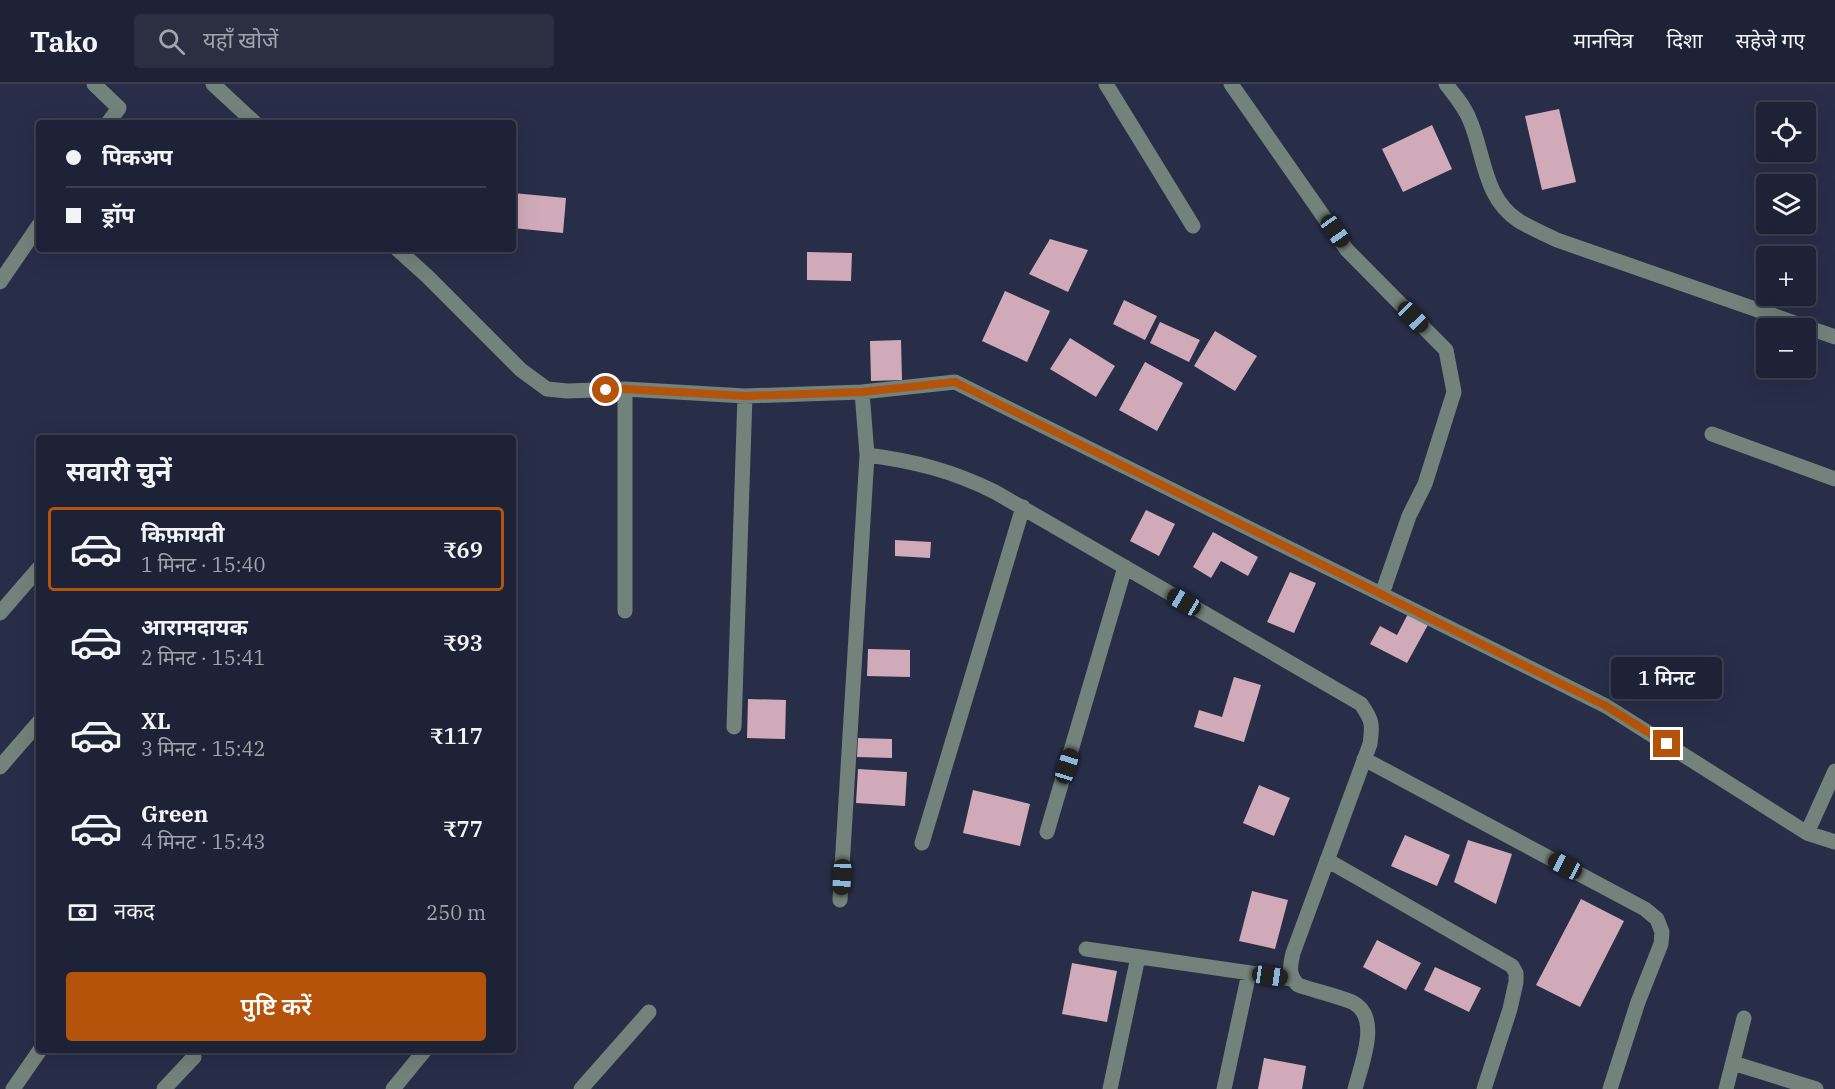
<!DOCTYPE html>
<html lang="hi">
<head>
<meta charset="utf-8">
<style>
  :root { --surface:#1e2236; --page:#2b2f42; --text:#f1f3f6; --muted:#a1a4ad; --line:#3c3f51; --accent:#b45309 }
  body { margin:0; font-family:"IBM Plex Serif","Noto Sans Devanagari",serif; background:var(--page); color:var(--text); height:100vh; display:flex; flex-direction:column; font-size:22px; white-space:nowrap }
  * { box-sizing:border-box; margin:0 }
  p { font-size:20px; color:var(--muted) }
  .icon { flex:none; width:33px; height:33px; fill:none; stroke:currentColor; stroke-width:2; stroke-linecap:round; stroke-linejoin:round }
  .map { position:relative; flex:1; overflow:hidden }
  .details { position:absolute; left:36px; top:351px; width:480px; height:618px; display:flex; flex-direction:column; background:var(--surface); border-radius:6px; box-shadow:0 6px 24px #0002,0 0 0 2px var(--line) }
  .details>* { flex:none }
  .guide { position:absolute; left:36px; top:36px; width:480px; height:132px; border-radius:6px; box-shadow:0 6px 24px #0002,0 0 0 2px var(--line); display:grid; align-content:center; height:132px; padding:0 30px; background:var(--surface) }
  .controls { position:absolute; left:1756px; top:18px; display:grid; gap:12px }
  .controls a { display:grid; place-items:center; width:60px; height:60px; border-radius:6px; background:var(--surface); box-shadow:0 6px 24px #0002,0 0 0 2px var(--line); font-size:30px }
  .end { position:absolute; width:27px; height:27px; margin:-14px; border:8px solid #b45309; background:#fff; box-shadow:0 0 0 3px #fff }
  .from { border-radius:50% }
  .bubble { position:absolute; height:42px; border-radius:6px; background:var(--surface); box-shadow:0 6px 24px #0002,0 0 0 2px var(--line); font-size:20px; font-weight:600; line-height:42px; text-align:center }
  .car { position:absolute; width:18px; height:36px; margin:-18px -9px; border-radius:8px; box-shadow:0 0 4px 2px #0007; background:linear-gradient(#222 24%,#8ab4d8 0 40%,#222 0 76%,#8ab4d8 0 86%,#222 0) }
  .guide b { display:flex; align-items:center; gap:21px; height:57px; font-size:22px }
  .guide b+b { border-top:2px solid var(--line) }
  .guide i { width:15px; height:15px; background:var(--text) }
  ul { padding:0; list-style:none }
  li { display:flex; align-items:center; gap:18px; height:84px; margin:0 12px 9px; padding:0 18px; border:3px solid transparent; border-radius:6px }
  li div { flex:1 }
  li b { display:block; font-size:22px }
  li em { font-style:normal; font-weight:600 }
  li.on { border-color:var(--accent) }
  li>.icon { width:54px; height:54px; stroke-width:1.5 }
  h2 { padding:0 30px; font-size:27px; line-height:72px }
  .pay { display:flex; align-items:center; gap:15px; height:66px; padding:0 30px; font-size:22px }
  .pay p { margin-inline-start:auto }
  .action { display:flex; gap:12px; margin-top:auto; padding:12px 30px }
  .action a { flex:1; height:69px; border-radius:6px; background:var(--accent); color:#fff; font-size:24px; font-weight:600; line-height:69px; text-align:center }
  header { display:flex; align-items:center; gap:36px; box-sizing:border-box; height:84px; padding:0 30px; background:var(--surface); border-bottom:2px solid var(--line) }
  header strong { font-size:28px }
  nav { display:flex; gap:33px; margin-inline-start:auto; font-size:21px }
  .search { width:420px; height:54px; background:var(--page); display:flex; align-items:center; gap:15px; box-sizing:border-box; padding:0 21px; border-radius:6px; color:var(--muted); font-size:22px }
  .map>svg:first-child { display:block }
  .building { fill:#d0aab8 }
  .lines { fill:none; stroke-linecap:round; stroke-linejoin:round }
  .minor { stroke:#73827a; stroke-width:15 }
  .route { stroke:#b45309; stroke-width:8 }
</style>
</head>
<body>
<header>
<strong>Tako</strong>
<div class="search"><svg class="icon" aria-label="search" viewBox="0 0 24 24"><circle cx="10" cy="10" r="6"/><path d="M15 15l6 6"/></svg>यहाँ खोजें</div>
<nav><a>मानचित्र</a><a>दिशा</a><a>सहेजे गए</a></nav>
</header>
<div class="map">
<svg width="1835" height="1005" viewBox="0 0 1835 1005">
  <rect width="100%" height="100%" fill="#282e48"/>
  <!-- building -->
  <path class="building" d="M 1559,25 L 1576,98 L 1542,106 L 1525,32 Z
    M 1432,41 L 1452,85 L 1403,108 L 1382,65 Z
    M 513,109 L 566,114 L 563,149 L 513,144 Z
    M 1050,155 L 1088,166 L 1068,208 L 1029,190 Z
    M 807,168 L 852,169 L 851,197 L 807,196 Z
    M 1005,207 L 1050,227 L 1027,278 L 982,257 Z
    M 1124,216 L 1157,232 L 1145,256 L 1113,240 Z
    M 1160,238 L 1200,256 L 1189,278 L 1150,259 Z
    M 1215,247 L 1257,272 L 1235,307 L 1194,282 Z
    M 1070,254 L 1115,282 L 1096,313 L 1050,285 Z
    M 901,256 L 902,296 L 871,297 L 870,257 Z
    M 1145,278 L 1183,299 L 1157,347 L 1119,326 Z
    M 1146,426 L 1175,440 L 1159,472 L 1130,457 Z
    M 1213,448 L 1258,473 L 1248,492 L 1221,477 L 1211,494 L 1193,483 Z
    M 895,456 L 931,458 L 930,474 L 895,472 Z
    M 1290,488 L 1316,499 L 1294,549 L 1267,538 Z
    M 1409,528 L 1429,539 L 1407,579 L 1370,560 L 1380,542 L 1397,551 Z
    M 868,565 L 910,566 L 910,593 L 867,592 Z
    M 1234,593 L 1261,601 L 1244,658 L 1194,643 L 1199,626 L 1222,633 Z
    M 748,615 L 786,616 L 785,655 L 747,654 Z
    M 858,654 L 892,655 L 892,674 L 857,673 Z
    M 858,685 L 907,688 L 905,722 L 856,719 Z
    M 1259,701 L 1290,714 L 1274,752 L 1243,739 Z
    M 973,706 L 1030,720 L 1020,762 L 963,749 Z
    M 1405,751 L 1450,771 L 1437,802 L 1391,782 Z
    M 1468,756 L 1512,770 L 1496,820 L 1454,798 Z
    M 1252,807 L 1288,816 L 1275,865 L 1239,857 Z
    M 1581,815 L 1624,837 L 1580,923 L 1536,901 Z
    M 1377,856 L 1421,879 L 1406,906 L 1363,883 Z
    M 1072,879 L 1117,887 L 1107,938 L 1062,930 Z
    M 1435,883 L 1481,904 L 1469,928 L 1424,906 Z
    M 1264,974 L 1306,982 L 1302,1005 L 1258,1005 Z"/>
  <g class="lines">
    <!-- minor -->
    <path class="minor" d="M 94,0 L 119,24 L 108,39
      M 213,0 L 255,39
      M 1106,0 L 1193,142
      M 1231,0 L 1347,166 L 1446,266 L 1454,308 L 1425,400 L 1409,432 L 1382,510
      M 1446,0 C 1455,12 1466,24 1471,39 C 1485,74 1484,114 1519,137 C 1531,144 1544,150 1557,156 L 1835,253
      M 397,165 L 427,192 L 521,286 L 547,305 L 567,307 L 625,305 L 745,312 L 862,308 L 867,371 C 914,377 953,387 995,408 L 1361,620 C 1372,636 1373,640 1370,660 L 1293,869 C 1290,882 1288,891 1298,901 C 1315,907 1335,911 1352,918 C 1382,932 1361,981 1355,1005
      M 0,198 L 39,141
      M 625,305 L 625,527
      M 862,308 L 955,298 L 1606,622 L 1807,749 L 1835,758
      M 1712,350 L 1835,395
      M 0,529 L 39,484
      M 734,643 L 745,312
      M 1364,675 L 1645,825 L 1657,835 L 1662,848 L 1661,860 L 1638,918 L 1610,1005
      M 0,683 L 39,638
      M 1047,748 L 1125,483
      M 1807,749 L 1835,687
      M 922,759 L 1023,423
      M 1327,776 L 1512,882 L 1516,889 L 1516,898 L 1510,925 L 1484,1005
      M 840,816 L 867,371
      M 1086,865 L 1292,895
      M 1733,979 L 1816,1005
      M 13,1005 L 40,966
      M 164,1005 L 194,973
      M 393,1005 L 425,966
      M 581,1005 L 649,928
      M 1110,1005 L 1138,873
      M 1224,1005 L 1249,889
      M 1726,1005 L 1744,934"/>
  </g>
  <g class="lines">
    <!-- route -->
    <path class="route" d="M 606,306 L 625,305 L 745,312 L 862,308 L 955,298 L 1606,622 L 1667,660"/>
  </g>
</svg>
<div class="controls">
<a><svg class="icon" aria-label="locate" viewBox="0 0 24 24"><circle cx="12" cy="12" r="6"/><path d="M12 2v4M12 18v4M2 12h4M18 12h4"/></svg></a>
<a><svg class="icon" aria-label="layers" viewBox="0 0 24 24"><path d="M12 4l9 5-9 5-9-5zM3 14l9 5 9-5"/></svg></a>
<a>+</a>
<a>−</a>
</div>
<i class="end from" style="left:606px;top:306px"></i>
<i class="end" style="left:1667px;top:660px"></i>
<div class="bubble" style="left:1611px;top:573px;width:111px">1 मिनट</div>
<i class="car" style="left:1335px;top:147px;rotate:145deg"></i>
<i class="car" style="left:1413px;top:233px;rotate:136deg"></i>
<i class="car" style="left:1184px;top:518px;rotate:300deg"></i>
<i class="car" style="left:1067px;top:682px;rotate:17deg"></i>
<i class="car" style="left:1565px;top:782px;rotate:298deg"></i>
<i class="car" style="left:842px;top:793px;rotate:183deg"></i>
<i class="car" style="left:1270px;top:892px;rotate:98deg"></i>
<div class="guide">
<b><i class="from"></i>पिकअप</b>
<b><i></i>ड्रॉप</b>
</div>
<section class="details">
<h2>सवारी चुनें</h2>
<ul>
<li class="on"><svg class="icon" aria-label="car" viewBox="0 0 24 24"><path d="M5 17H2v-5l4-1 3-4h7l3 4 3 1v5h-3M9 17h6M6 11h13"/><circle cx="7" cy="17" r="2"/><circle cx="17" cy="17" r="2"/></svg><div><b>किफ़ायती</b><p>1 मिनट · 15:40</p></div><em>₹69</em></li>
<li><svg class="icon" aria-label="car" viewBox="0 0 24 24"><path d="M5 17H2v-5l4-1 3-4h7l3 4 3 1v5h-3M9 17h6M6 11h13"/><circle cx="7" cy="17" r="2"/><circle cx="17" cy="17" r="2"/></svg><div><b>आरामदायक</b><p>2 मिनट · 15:41</p></div><em>₹93</em></li>
<li><svg class="icon" aria-label="car" viewBox="0 0 24 24"><path d="M5 17H2v-5l4-1 3-4h7l3 4 3 1v5h-3M9 17h6M6 11h13"/><circle cx="7" cy="17" r="2"/><circle cx="17" cy="17" r="2"/></svg><div><b>XL</b><p>3 मिनट · 15:42</p></div><em>₹117</em></li>
<li><svg class="icon" aria-label="car" viewBox="0 0 24 24"><path d="M5 17H2v-5l4-1 3-4h7l3 4 3 1v5h-3M9 17h6M6 11h13"/><circle cx="7" cy="17" r="2"/><circle cx="17" cy="17" r="2"/></svg><div><b>Green</b><p>4 मिनट · 15:43</p></div><em>₹77</em></li>
</ul>
<div class="pay"><svg class="icon" aria-label="cash" viewBox="0 0 24 24"><path d="M3 7h18v10H3z"/><circle cx="12" cy="12" r="2"/></svg>नकद<p>250 m</p></div>
<div class="action"><a>पुष्टि करें</a></div>
</section>
</div>
</body>
</html>
